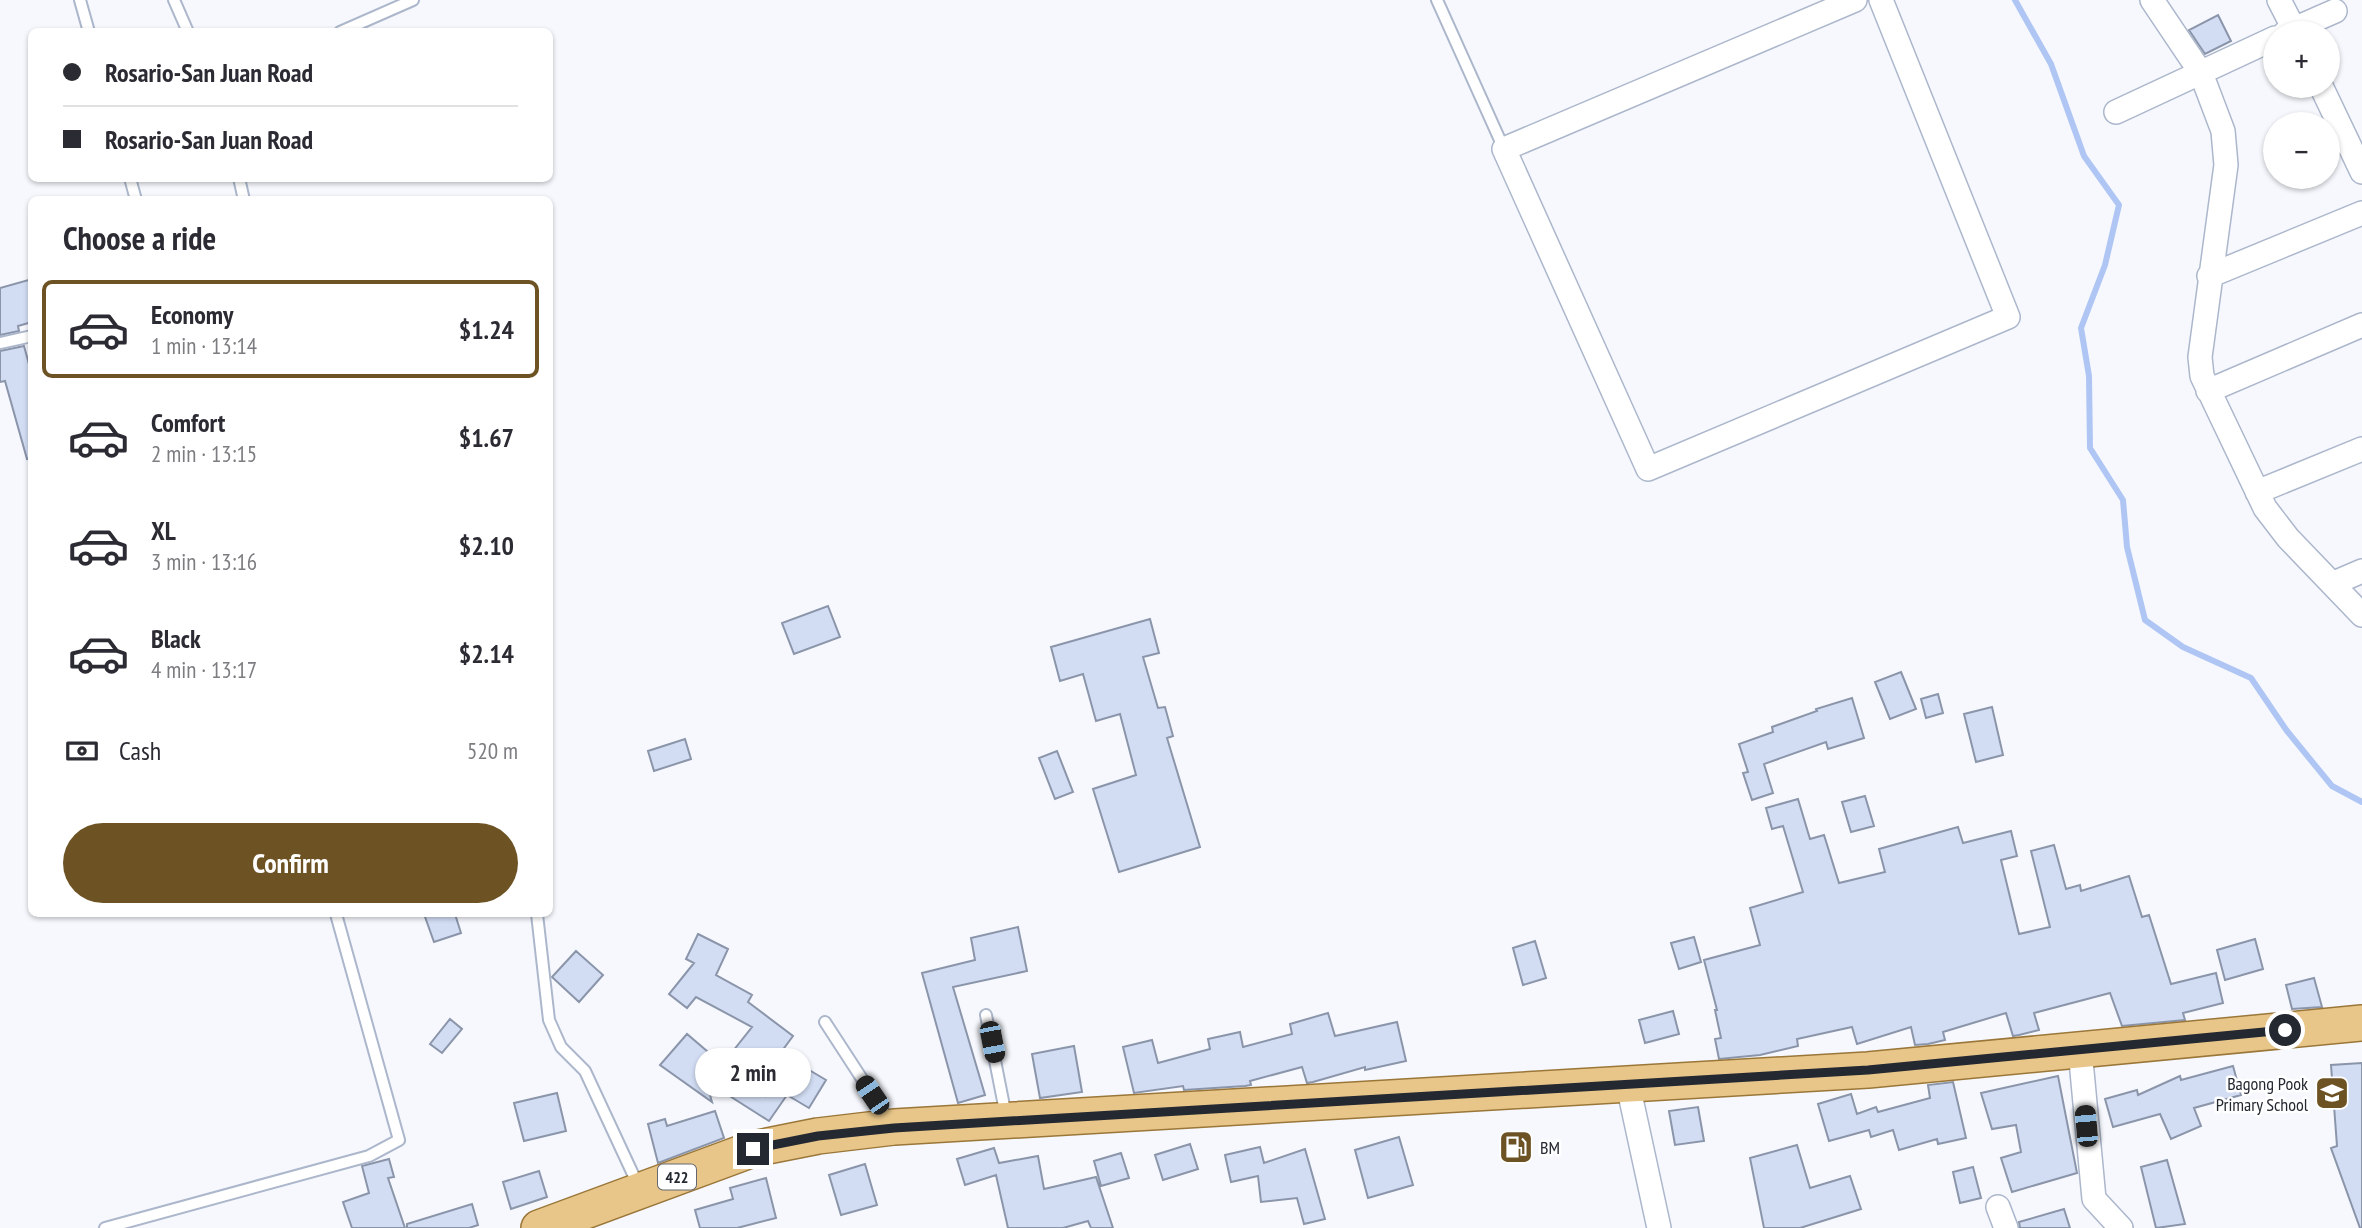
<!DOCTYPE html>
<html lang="en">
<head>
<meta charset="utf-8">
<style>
  :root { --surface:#fff; --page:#f7f7f7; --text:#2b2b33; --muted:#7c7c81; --line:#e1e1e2; --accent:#6d5224 }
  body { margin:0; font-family:"PT Sans Narrow",sans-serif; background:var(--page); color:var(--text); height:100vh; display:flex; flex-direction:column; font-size:26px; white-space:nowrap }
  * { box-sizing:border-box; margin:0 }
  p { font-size:23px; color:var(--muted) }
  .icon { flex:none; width:38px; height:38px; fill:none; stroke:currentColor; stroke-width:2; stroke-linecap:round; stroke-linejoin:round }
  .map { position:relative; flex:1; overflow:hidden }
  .side { position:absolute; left:28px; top:196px; width:525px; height:721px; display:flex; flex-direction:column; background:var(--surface); border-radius:10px; box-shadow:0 2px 5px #0004 }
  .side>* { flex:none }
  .hud { position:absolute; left:28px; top:28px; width:525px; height:154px; border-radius:10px; box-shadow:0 2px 5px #0004; display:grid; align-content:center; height:154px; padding:0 35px; background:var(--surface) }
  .buttons { position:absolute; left:2263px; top:21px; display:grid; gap:14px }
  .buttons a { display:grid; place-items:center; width:77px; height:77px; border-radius:50%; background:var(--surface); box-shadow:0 2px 5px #0004; font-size:35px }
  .end { position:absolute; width:32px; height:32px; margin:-16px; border:9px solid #242831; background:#fff; box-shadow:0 0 0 4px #fff }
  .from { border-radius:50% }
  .bubble { position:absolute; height:49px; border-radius:24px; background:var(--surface); box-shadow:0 2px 5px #0004; font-size:23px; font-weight:700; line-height:49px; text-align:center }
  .car { position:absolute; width:21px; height:42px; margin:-21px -10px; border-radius:9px; box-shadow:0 0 5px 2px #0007; background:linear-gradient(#222 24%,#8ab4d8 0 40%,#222 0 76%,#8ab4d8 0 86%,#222 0) }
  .hud b { display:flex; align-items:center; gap:24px; height:66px; font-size:26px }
  .hud b+b { border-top:2px solid var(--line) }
  .hud i { width:18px; height:18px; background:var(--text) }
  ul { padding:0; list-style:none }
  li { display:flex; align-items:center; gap:21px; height:98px; margin:0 14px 10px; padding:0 21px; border:4px solid transparent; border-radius:10px }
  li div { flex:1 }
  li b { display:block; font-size:26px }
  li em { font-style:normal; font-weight:700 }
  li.on { border-color:var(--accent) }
  li>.icon { width:63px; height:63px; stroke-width:1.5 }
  h2 { padding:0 35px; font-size:32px; line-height:84px }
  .pay { display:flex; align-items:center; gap:18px; height:77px; padding:0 35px; font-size:26px }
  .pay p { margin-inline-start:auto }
  .cta { display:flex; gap:14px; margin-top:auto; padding:14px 35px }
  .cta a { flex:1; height:80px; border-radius:42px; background:var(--accent); color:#fff; font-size:28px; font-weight:700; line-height:80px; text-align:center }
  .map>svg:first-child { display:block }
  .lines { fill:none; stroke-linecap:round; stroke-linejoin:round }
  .stream { stroke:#afc6f4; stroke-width:6 }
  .building { fill:#d2ddf4; stroke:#8b95aa; stroke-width:2 }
  .service-casing { stroke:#acb7cc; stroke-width:14 }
  .minor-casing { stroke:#acb7cc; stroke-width:26 }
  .primary-casing { stroke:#9a7638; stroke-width:38 }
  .service { stroke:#fff; stroke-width:10 }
  .minor { stroke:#fff; stroke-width:23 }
  .primary { stroke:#e8c68a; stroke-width:35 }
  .route { stroke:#242831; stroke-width:9 }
  .labels { text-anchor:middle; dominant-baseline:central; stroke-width:5; stroke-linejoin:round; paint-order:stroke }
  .shield { fill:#fff; stroke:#66686f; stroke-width:2 }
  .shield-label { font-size:16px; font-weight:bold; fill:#242831 }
  .poi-label { font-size:18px; fill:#242831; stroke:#fff; text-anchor:end }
</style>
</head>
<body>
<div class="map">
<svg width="2362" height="1228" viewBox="0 0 2362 1228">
  <rect width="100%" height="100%" fill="#f6f8fd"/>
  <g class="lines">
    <!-- stream -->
    <path class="stream" d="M 2015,0 L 2051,64 L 2084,156 L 2119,205 L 2105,265 L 2081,328 L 2089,376 L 2090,448 L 2123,500 L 2127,547 L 2145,620 L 2183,647 L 2251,678 L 2287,731 L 2332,786 L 2362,802"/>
  </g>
  <!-- building -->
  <path class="building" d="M 2218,15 L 2231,41 L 2205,54 L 2189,30 Z
    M 32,279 L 32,322 L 18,326 L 19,331 L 0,335 L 0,288 Z
    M 24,346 L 32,375 L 32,458 L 27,459 L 5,381 L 0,382 L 0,351 Z
    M 828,606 L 840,637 L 794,654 L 782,623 Z
    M 1150,619 L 1159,653 L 1143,657 L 1158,708 L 1165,707 L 1173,736 L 1167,738 L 1200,847 L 1119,872 L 1093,789 L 1136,775 L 1120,714 L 1096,721 L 1083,674 L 1060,681 L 1051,647 Z
    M 1901,672 L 1916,709 L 1890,719 L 1875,682 Z
    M 1938,694 L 1943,713 L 1926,718 L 1921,699 Z
    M 1852,698 L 1864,738 L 1828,749 L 1826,742 L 1764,764 L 1773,793 L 1752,800 L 1743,773 L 1748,772 L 1739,744 L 1773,732 L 1772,727 L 1817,711 L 1816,709 Z
    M 1992,707 L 2003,755 L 1976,762 L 1964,714 Z
    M 685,739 L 691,759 L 654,771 L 648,751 Z
    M 1057,751 L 1073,792 L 1055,799 L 1039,758 Z
    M 1865,796 L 1874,826 L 1851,832 L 1842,802 Z
    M 1798,799 L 1810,839 L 1824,835 L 1839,883 L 1885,872 L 1879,849 L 1958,827 L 1963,843 L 2011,831 L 2017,856 L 2001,860 L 2019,934 L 2050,927 L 2031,851 L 2054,845 L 2066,889 L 2080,885 L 2081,891 L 2129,876 L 2142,917 L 2149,915 L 2171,984 L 2216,973 L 2223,1003 L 2183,1013 L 2185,1020 L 2122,1026 L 2110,993 L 2034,1013 L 2039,1030 L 2019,1035 L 2013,1036 L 2006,1013 L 1943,1032 L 1945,1040 L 1928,1044 L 1915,1045 L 1911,1027 L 1857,1044 L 1852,1027 L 1797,1039 L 1798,1046 L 1760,1055 L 1719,1059 L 1715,1039 L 1721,1038 L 1715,1010 L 1717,1010 L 1704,960 L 1760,945 L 1750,908 L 1803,892 L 1783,826 L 1772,829 L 1766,808 Z
    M 424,914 L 455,914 L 461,933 L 434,942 Z
    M 1018,927 L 1027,971 L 953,987 L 985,1095 L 958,1103 L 922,973 L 975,960 L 971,938 Z
    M 698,934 L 728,949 L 716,975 L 752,995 L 748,1002 L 793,1036 L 773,1063 L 757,1051 L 737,1078 L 765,1096 L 789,1058 L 826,1080 L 809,1108 L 787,1095 L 769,1121 L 706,1081 L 712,1102 L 660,1065 L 687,1034 L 721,1063 L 725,1061 L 752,1027 L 696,997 L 687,1008 L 669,994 L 694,963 L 686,959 Z
    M 1694,937 L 1701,962 L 1679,969 L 1671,943 Z
    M 2255,939 L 2263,969 L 2225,980 L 2217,950 Z
    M 1535,941 L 1546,978 L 1523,985 L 1513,948 Z
    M 576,951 L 603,975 L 579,1002 L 552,977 Z
    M 2314,978 L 2322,1007 L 2292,1009 L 2286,985 Z
    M 1673,1011 L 1679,1034 L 1645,1043 L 1639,1020 Z
    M 1328,1013 L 1335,1036 L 1397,1022 L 1406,1061 L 1365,1070 L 1365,1067 L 1313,1082 L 1307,1083 L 1302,1067 L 1250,1081 L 1251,1085 L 1245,1086 L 1184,1090 L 1183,1086 L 1134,1093 L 1123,1047 L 1152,1040 L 1158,1063 L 1210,1049 L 1208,1039 L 1240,1032 L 1243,1047 L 1292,1034 L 1290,1024 Z
    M 450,1019 L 462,1029 L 442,1053 L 430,1044 Z
    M 1074,1046 L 1082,1092 L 1040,1098 L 1032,1054 Z
    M 2362,1063 L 2362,1228 L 2360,1228 L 2331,1148 L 2337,1146 L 2331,1065 Z
    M 2233,1066 L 2241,1095 L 2194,1108 L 2201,1126 L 2171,1139 L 2160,1114 L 2113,1127 L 2105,1099 L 2137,1090 L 2138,1095 L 2180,1076 L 2181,1080 Z
    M 2058,1076 L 2077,1173 L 2012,1192 L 2001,1158 L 2021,1152 L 2016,1125 L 1992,1129 L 1981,1093 Z
    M 1953,1082 L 1966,1138 L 1938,1144 L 1937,1139 L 1899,1150 L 1893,1130 L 1871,1137 L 1869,1130 L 1829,1141 L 1818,1104 L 1851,1094 L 1857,1114 L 1876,1107 L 1878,1112 L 1930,1098 L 1928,1085 Z
    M 557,1093 L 566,1131 L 524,1141 L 514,1103 Z
    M 1698,1107 L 1704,1141 L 1675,1145 L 1669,1111 Z
    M 715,1111 L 724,1138 L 658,1163 L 648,1124 L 665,1119 L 667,1126 Z
    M 1399,1137 L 1413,1185 L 1368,1198 L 1355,1150 Z
    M 1190,1144 L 1198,1169 L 1163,1180 L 1155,1155 Z
    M 1797,1145 L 1810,1188 L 1850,1176 L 1861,1209 L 1800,1228 L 1764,1228 L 1750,1158 Z
    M 1260,1147 L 1264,1163 L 1305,1149 L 1325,1219 L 1304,1224 L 1297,1198 L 1261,1202 L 1258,1176 L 1231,1182 L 1225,1155 Z
    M 994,1148 L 999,1163 L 1038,1156 L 1044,1189 L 1096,1177 L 1113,1228 L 1091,1228 L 1088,1221 L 1063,1228 L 1008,1228 L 996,1175 L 965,1185 L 957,1159 Z
    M 1121,1153 L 1129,1178 L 1101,1186 L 1094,1161 Z
    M 389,1159 L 394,1177 L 388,1178 L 405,1228 L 352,1228 L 343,1202 L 369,1193 L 362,1166 Z
    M 2167,1160 L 2185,1224 L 2156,1228 L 2141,1167 Z
    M 865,1164 L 877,1205 L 841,1215 L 829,1175 Z
    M 1973,1167 L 1981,1198 L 1960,1203 L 1953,1172 Z
    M 539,1171 L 547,1197 L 511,1209 L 503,1182 Z
    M 766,1178 L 776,1218 L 737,1228 L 700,1228 L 695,1210 L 733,1199 L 730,1188 Z
    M 472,1204 L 478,1225 L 469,1228 L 407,1228 L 407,1224 Z
    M 2064,1209 L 2070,1228 L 2020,1228 L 2019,1222 Z"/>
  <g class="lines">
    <!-- service casing -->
    <g class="service-casing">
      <path id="service" d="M 80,0 L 89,32
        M 174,0 L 188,32
        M 1437,0 L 1504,149
        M 340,32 L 413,0
        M 130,178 L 136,200
        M 239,178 L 244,200
        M 0,343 L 32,336
        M 537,914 L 549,1020 L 561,1047 L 585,1071 L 638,1185
        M 986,1015 L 1006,1116
        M 825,1022 L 890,1122
        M 105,1228 L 369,1156 L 399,1140 L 336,914"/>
    </g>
    <!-- minor casing -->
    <g class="minor-casing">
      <path id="minor" d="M 1855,0 L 1504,149 L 1648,469 L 2008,317 L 1881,0
        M 2152,0 L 2201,73 L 2223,131 L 2226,165 L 2200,357 L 2202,376 L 2265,508 L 2288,538 L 2362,615
        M 2279,0 L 2296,33
        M 2285,33 L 2335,11
        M 2321,86 L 2362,172
        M 2116,112 L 2275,38
        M 2209,276 L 2362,213
        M 2208,391 L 2362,325
        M 2257,492 L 2362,449
        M 2334,583 L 2362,571
        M 2080,1050 L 2094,1199 L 2121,1228
        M 1628,1085 L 1659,1228
        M 1998,1207 L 2006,1228"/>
    </g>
    <!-- primary casing -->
    <g class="primary-casing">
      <path id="primary" d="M 539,1228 L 753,1149 L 818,1136 L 894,1127 L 1868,1070 L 2362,1023"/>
    </g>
    <!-- service -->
    <use href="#service" class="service"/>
    <!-- minor -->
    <use href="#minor" class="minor"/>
    <!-- primary -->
    <use href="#primary" class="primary"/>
  </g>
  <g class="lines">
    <!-- route -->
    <path class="route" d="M 753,1149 L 818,1136 L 894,1128 L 1868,1070 L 2285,1030"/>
  </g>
  <!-- icons -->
  <defs>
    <g id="school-square" transform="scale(1.75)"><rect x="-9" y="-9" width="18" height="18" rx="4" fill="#6d5224" stroke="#fff"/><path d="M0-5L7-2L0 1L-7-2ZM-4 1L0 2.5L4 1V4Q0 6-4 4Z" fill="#fff"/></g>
    <g id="fuel-square" transform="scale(1.75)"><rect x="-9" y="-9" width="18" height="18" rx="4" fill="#6d5224" stroke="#fff"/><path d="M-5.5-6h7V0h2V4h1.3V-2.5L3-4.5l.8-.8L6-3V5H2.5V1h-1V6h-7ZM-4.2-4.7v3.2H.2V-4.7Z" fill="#fff"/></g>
  </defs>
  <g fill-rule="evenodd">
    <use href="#school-square" x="2332" y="1093"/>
    <use href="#fuel-square" x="1516" y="1147"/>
  </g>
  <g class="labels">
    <!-- shield labels -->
    <rect class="shield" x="658" y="1164.5" width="38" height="25" rx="5"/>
    <g class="shield-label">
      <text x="677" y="1177">422</text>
    </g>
    <!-- poi labels -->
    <g class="poi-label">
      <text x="2308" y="1083">Bagong Pook<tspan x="2308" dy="21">Primary School</tspan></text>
      <text x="1540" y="1147" text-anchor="start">BM</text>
    </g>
  </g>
</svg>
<div class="buttons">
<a>+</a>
<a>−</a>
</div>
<i class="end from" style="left:2285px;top:1030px"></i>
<i class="end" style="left:753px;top:1149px"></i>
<div class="bubble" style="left:695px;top:1048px;width:116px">2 min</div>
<i class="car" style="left:992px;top:1042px;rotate:169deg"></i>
<i class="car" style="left:872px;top:1095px;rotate:326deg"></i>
<i class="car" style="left:2086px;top:1126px;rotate:355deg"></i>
<div class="hud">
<b><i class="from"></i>Rosario-San Juan Road</b>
<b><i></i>Rosario-San Juan Road</b>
</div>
<section class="side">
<h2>Choose a ride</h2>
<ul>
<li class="on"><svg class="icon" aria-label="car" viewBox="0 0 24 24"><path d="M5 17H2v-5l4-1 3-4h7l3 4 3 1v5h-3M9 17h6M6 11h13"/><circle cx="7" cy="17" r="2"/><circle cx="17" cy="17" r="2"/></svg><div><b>Economy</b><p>1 min · 13:14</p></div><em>$1.24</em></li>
<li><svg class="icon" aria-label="car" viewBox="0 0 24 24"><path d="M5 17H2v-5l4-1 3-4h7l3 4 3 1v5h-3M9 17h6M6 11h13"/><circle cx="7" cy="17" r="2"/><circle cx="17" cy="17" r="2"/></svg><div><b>Comfort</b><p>2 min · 13:15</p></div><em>$1.67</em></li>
<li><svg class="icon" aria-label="car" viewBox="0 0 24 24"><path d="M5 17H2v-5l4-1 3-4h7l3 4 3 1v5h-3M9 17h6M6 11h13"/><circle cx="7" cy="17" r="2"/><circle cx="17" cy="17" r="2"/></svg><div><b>XL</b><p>3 min · 13:16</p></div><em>$2.10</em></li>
<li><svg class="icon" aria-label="car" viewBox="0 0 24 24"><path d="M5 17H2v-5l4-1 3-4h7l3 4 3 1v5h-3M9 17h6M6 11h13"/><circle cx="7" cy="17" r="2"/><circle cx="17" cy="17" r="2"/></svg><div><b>Black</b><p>4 min · 13:17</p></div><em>$2.14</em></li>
</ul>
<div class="pay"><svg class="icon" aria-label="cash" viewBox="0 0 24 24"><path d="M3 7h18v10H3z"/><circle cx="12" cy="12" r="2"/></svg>Cash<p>520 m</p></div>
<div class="cta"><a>Confirm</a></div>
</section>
</div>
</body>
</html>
